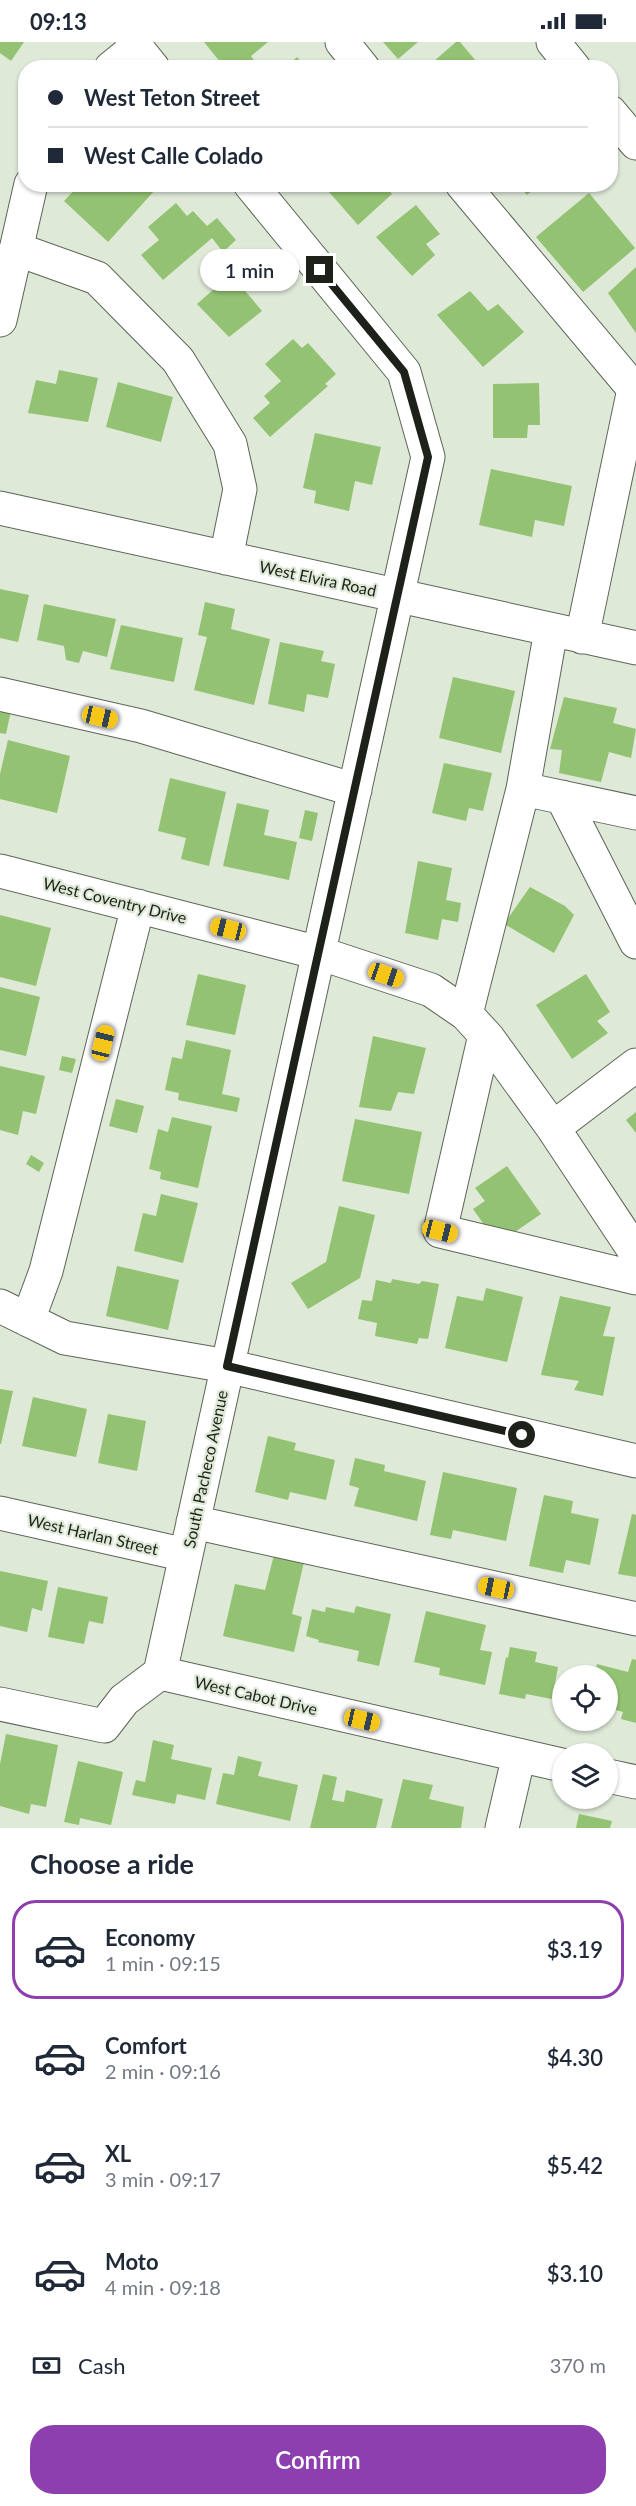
<!DOCTYPE html>
<html lang="en">
<head>
<meta charset="utf-8">
<style>
  :root { --surface:#fff; --page:#f2f2f3; --text:#1f2937; --muted:#747a83; --line:#e0e1e3; --accent:#8d3fb0 }
  body { margin:0; font-family:Lato,sans-serif; background:var(--page); color:var(--text); height:100vh; display:flex; flex-direction:column; font-size:22px; white-space:nowrap }
  * { box-sizing:border-box; margin:0 }
  p { font-size:20px; color:var(--muted) }
  .icon { flex:none; width:33px; height:33px; fill:none; stroke:currentColor; stroke-width:2; stroke-linecap:round; stroke-linejoin:round }
  .map { position:relative; height:1786px; overflow:hidden }
  .side { display:flex; flex-direction:column; background:var(--surface); flex:1 }
  .side>* { flex:none }
  .top-card { position:absolute; left:18px; top:18px; width:600px; height:132px; border-radius:24px; box-shadow:0 2px 4px #0004; display:grid; align-content:center; height:132px; padding:0 30px; background:var(--surface) }
  .tools { position:absolute; left:552px; top:1623px; display:grid; gap:12px }
  .tools a { display:grid; place-items:center; width:66px; height:66px; border-radius:50%; background:var(--surface); box-shadow:0 2px 4px #0004; font-size:30px }
  .end { position:absolute; width:27px; height:27px; margin:-14px; border:8px solid #1d211a; background:#fff; box-shadow:0 0 0 3px #fff }
  .from { border-radius:50% }
  .bubble { position:absolute; height:42px; border-radius:21px; background:var(--surface); box-shadow:0 2px 4px #0004; font-size:20px; font-weight:600; line-height:42px; text-align:center }
  .car { position:absolute; width:18px; height:36px; margin:-18px -9px; border-radius:8px; box-shadow:0 0 4px 2px #0007; background:linear-gradient(#f5c518 24%,#345 0 40%,#f5c518 0 76%,#345 0 86%,#f5c518 0) }
  .top-card b { display:flex; align-items:center; gap:21px; height:57px; font-size:22px }
  .top-card b+b { border-top:2px solid var(--line) }
  .top-card i { width:15px; height:15px; background:var(--text) }
  ul { padding:0; list-style:none }
  li { display:flex; align-items:center; gap:18px; height:99px; margin:0 12px 9px; padding:0 18px; border:3px solid transparent; border-radius:24px }
  li div { flex:1 }
  li b { display:block; font-size:22px }
  li em { font-style:normal; font-weight:600 }
  li.selected { border-color:var(--accent) }
  li>.icon { width:54px; height:54px; stroke-width:1.5 }
  h2 { padding:0 30px; font-size:27px; line-height:72px }
  .pay { display:flex; align-items:center; gap:15px; height:66px; padding:0 30px; font-size:22px }
  .pay p { margin-inline-start:auto }
  .action { display:flex; gap:12px; margin-top:auto; padding:12px 30px }
  .action a { flex:1; height:69px; border-radius:24px; background:var(--accent); color:#fff; font-size:24px; font-weight:600; line-height:69px; text-align:center }
  .status { display:flex; justify-content:space-between; align-items:center; height:42px; padding:0 30px; background:var(--surface); direction:ltr }
  .status svg { height:16px; fill:currentColor }
  .map>svg:first-child { display:block }
  .building { fill:#93c272 }
  .lines { fill:none; stroke-linecap:round; stroke-linejoin:round }
  .minor-casing { stroke:#5c6556; stroke-width:35 }
  .minor { stroke:#fff; stroke-width:33 }
  .route { stroke:#1d211a; stroke-width:8 }
  .labels { text-anchor:middle; dominant-baseline:central; stroke-width:4.5; stroke-linejoin:round; paint-order:stroke }
  .street-label { font-size:16px; fill:#1d211a; stroke:#dee9d8 }
</style>
</head>
<body>
<div class="status"><b>09:13</b><svg viewBox="0 0 49 12"><path d="M0 12V9h3v3zM5 12V6h3v6zM10 12V3h3v9zM15 12V0h3v12zM26 1h20v11H26zM47 4h2v5h-2z"/></svg></div>
<div class="map">
<svg width="636" height="1786" viewBox="0 0 636 1786">
  <rect width="100%" height="100%" fill="#dee9d8"/>
  <!-- building -->
  <path class="building" d="M 0,0 L 24,0 L 11,19 L 0,11 Z
    M 204,0 L 268,0 L 251,14 L 256,21 L 250,26 L 225,26 Z
    M 383,0 L 418,0 L 398,17 Z
    M 456,0 L 460,0 L 482,26 L 426,26 Z
    M 297,15 L 306,26 L 285,26 Z
    M 80,142 L 150,142 L 155,148 L 108,200 L 64,159 Z
    M 322,142 L 384,142 L 392,152 L 358,183 Z
    M 518,142 L 539,142 L 527,153 Z
    M 589,151 L 635,206 L 583,250 L 536,195 Z
    M 176,161 L 187,174 L 193,169 L 207,184 L 217,176 L 236,198 L 223,210 L 212,196 L 163,238 L 141,213 L 159,198 L 148,185 Z
    M 416,163 L 440,192 L 426,202 L 435,213 L 412,234 L 376,195 Z
    M 636,225 L 636,291 L 608,251 Z
    M 231,232 L 262,269 L 229,295 L 197,262 Z
    M 470,249 L 488,269 L 498,262 L 524,290 L 483,325 L 437,273 Z
    M 293,297 L 302,306 L 308,301 L 336,332 L 325,342 L 328,344 L 270,395 L 253,376 L 270,361 L 264,354 L 281,339 L 265,322 Z
    M 59,328 L 98,336 L 88,380 L 28,371 L 36,338 L 56,342 Z
    M 118,340 L 173,355 L 161,400 L 106,385 Z
    M 539,341 L 540,383 L 528,383 L 527,396 L 493,396 L 493,342 Z
    M 315,391 L 381,405 L 372,443 L 355,439 L 349,469 L 314,461 L 316,449 L 303,446 Z
    M 491,427 L 572,444 L 564,484 L 535,478 L 532,495 L 479,483 Z
    M 0,547 L 29,553 L 18,600 L 0,596 Z
    M 205,560 L 235,567 L 231,587 L 270,597 L 254,663 L 194,648 L 207,595 L 198,593 Z
    M 44,562 L 116,577 L 107,615 L 83,609 L 79,621 L 66,618 L 64,604 L 37,598 Z
    M 121,583 L 183,596 L 174,640 L 110,627 Z
    M 280,600 L 324,609 L 321,619 L 335,622 L 328,656 L 307,652 L 304,670 L 268,662 Z
    M 453,635 L 515,649 L 501,711 L 439,696 Z
    M 564,655 L 617,666 L 613,681 L 636,687 L 631,716 L 609,710 L 601,740 L 559,731 L 562,708 L 550,707 Z
    M 0,662 L 12,664 L 6,692 L 0,691 Z
    M 8,698 L 70,714 L 57,771 L 0,757 L 0,732 Z
    M 444,721 L 492,731 L 483,769 L 469,766 L 466,779 L 432,771 Z
    M 170,736 L 226,750 L 209,824 L 181,817 L 186,796 L 158,789 Z
    M 237,761 L 269,768 L 264,793 L 297,800 L 289,838 L 223,824 Z
    M 305,768 L 318,771 L 312,799 L 299,796 Z
    M 418,819 L 452,826 L 446,858 L 461,861 L 458,880 L 442,877 L 438,898 L 405,891 Z
    M 530,845 L 565,864 L 574,873 L 554,911 L 504,882 Z
    M 0,873 L 51,886 L 36,944 L 0,935 Z
    M 198,932 L 246,943 L 235,993 L 186,983 Z
    M 586,932 L 610,970 L 597,979 L 608,991 L 572,1017 L 536,963 Z
    M 0,945 L 40,955 L 26,1014 L 0,1008 Z
    M 373,994 L 426,1006 L 414,1052 L 398,1050 L 391,1069 L 359,1065 Z
    M 186,998 L 231,1008 L 222,1052 L 240,1056 L 237,1070 L 178,1058 L 179,1051 L 165,1048 L 172,1015 L 182,1017 Z
    M 62,1014 L 76,1017 L 72,1031 L 59,1028 Z
    M 0,1024 L 45,1034 L 36,1072 L 23,1069 L 18,1093 L 0,1088 Z
    M 116,1057 L 144,1064 L 137,1091 L 109,1084 Z
    M 636,1070 L 636,1091 L 626,1078 Z
    M 172,1075 L 212,1084 L 198,1146 L 160,1137 L 161,1130 L 149,1127 L 158,1087 L 168,1090 Z
    M 355,1077 L 422,1090 L 409,1152 L 342,1139 Z
    M 31,1113 L 44,1121 L 39,1130 L 26,1122 Z
    M 507,1124 L 541,1172 L 502,1199 L 492,1194 L 473,1167 L 485,1159 L 475,1146 Z
    M 161,1152 L 198,1161 L 183,1221 L 134,1209 L 143,1171 L 156,1174 Z
    M 339,1164 L 375,1173 L 360,1236 L 308,1267 L 291,1241 L 326,1220 Z
    M 117,1224 L 179,1238 L 168,1288 L 106,1274 Z
    M 392,1237 L 419,1242 L 422,1239 L 439,1242 L 428,1297 L 419,1296 L 417,1302 L 375,1294 L 377,1281 L 358,1277 L 362,1258 L 372,1259 L 376,1238 L 391,1241 Z
    M 486,1246 L 523,1255 L 507,1320 L 445,1306 L 457,1254 L 483,1259 Z
    M 560,1254 L 611,1265 L 603,1294 L 615,1295 L 603,1354 L 574,1348 L 579,1339 L 541,1333 Z
    M 0,1347 L 13,1349 L 1,1402 L 0,1402 Z
    M 33,1355 L 87,1367 L 76,1415 L 22,1404 Z
    M 108,1372 L 146,1379 L 137,1429 L 98,1421 Z
    M 268,1394 L 296,1401 L 294,1408 L 335,1418 L 326,1458 L 290,1450 L 288,1458 L 255,1450 Z
    M 355,1416 L 385,1423 L 384,1429 L 426,1439 L 417,1479 L 354,1464 L 359,1446 L 349,1443 Z
    M 443,1430 L 517,1446 L 506,1499 L 453,1488 L 451,1497 L 430,1493 Z
    M 544,1453 L 573,1459 L 571,1471 L 599,1477 L 590,1523 L 566,1518 L 563,1531 L 529,1524 Z
    M 632,1472 L 636,1473 L 636,1535 L 618,1532 Z
    M 274,1513 L 304,1520 L 292,1572 L 302,1575 L 294,1610 L 223,1594 L 235,1542 L 265,1548 Z
    M 0,1529 L 48,1539 L 42,1569 L 32,1566 L 27,1590 L 0,1584 Z
    M 58,1545 L 108,1555 L 103,1582 L 89,1579 L 84,1602 L 48,1595 Z
    M 356,1564 L 391,1572 L 379,1624 L 357,1619 L 359,1609 L 318,1600 L 319,1598 L 306,1594 L 312,1567 L 325,1570 L 326,1565 L 354,1571 Z
    M 426,1569 L 486,1583 L 480,1608 L 492,1610 L 485,1643 L 439,1633 L 440,1626 L 414,1620 Z
    M 510,1605 L 537,1610 L 535,1620 L 558,1625 L 552,1657 L 526,1652 L 525,1657 L 499,1652 L 506,1615 L 508,1616 Z
    M 632,1617 L 636,1618 L 636,1681 L 621,1677 L 623,1670 L 608,1666 L 608,1634 L 594,1634 L 597,1622 L 628,1630 Z
    M 6,1692 L 58,1703 L 46,1765 L 31,1762 L 29,1772 L 0,1764 L 0,1722 Z
    M 153,1698 L 174,1703 L 171,1717 L 212,1726 L 205,1758 L 177,1752 L 175,1762 L 132,1753 L 136,1738 L 145,1740 Z
    M 238,1714 L 262,1720 L 258,1734 L 298,1743 L 290,1779 L 216,1762 L 223,1731 L 234,1733 Z
    M 78,1719 L 123,1730 L 111,1783 L 80,1776 L 79,1783 L 64,1780 Z
    M 323,1732 L 337,1735 L 332,1758 L 344,1760 L 346,1748 L 383,1757 L 376,1786 L 310,1786 Z
    M 403,1737 L 433,1743 L 429,1757 L 464,1765 L 461,1786 L 391,1786 Z
    M 579,1772 L 612,1779 L 610,1786 L 576,1786 Z"/>
  <g class="lines">
    <!-- minor casing -->
    <g class="minor-casing">
      <path id="minor" d="M 132,0 L 153,26
        M 342,0 L 363,26
        M 553,0 L 574,26
        M 111,26 L 137,5
        M 610,70 L 636,101
        M 462,142 L 634,347 L 582,595
        M 16,207 L 97,236 L 178,318 L 230,402 L 240,447 L 226,516
        M 0,278 L 31,142
        M 0,466 L 636,606
        M 0,652 L 141,684 L 355,748
        M 523,747 L 551,588
        M 562,755 L 636,900
        M 0,829 L 319,911 L 431,948 L 466,972 L 488,996 L 553,1086 L 636,1211
        M 466,972 L 523,747 L 636,771
        M 485,993 L 440,1189 L 636,1236
        M 553,1086 L 636,1023
        M 0,1264 L 65,1296 L 227,1324 L 636,1419
        M 28,1278 L 46,1229 L 138,864
        M 0,1471 L 186,1513
        M 193,1480 L 636,1577
        M 160,1631 L 428,415 L 404,330 L 250,142
        M 160,1631 L 562,1723
        M 0,1662 L 104,1684 L 124,1658 L 160,1631
        M 608,1734 L 636,1740
        M 502,1786 L 519,1713"/>
    </g>
    <!-- minor -->
    <use href="#minor" class="minor"/>
  </g>
  <g class="lines">
    <!-- route -->
    <path class="route" d="M 320,228 L 404,330 L 428,415 L 227,1324 L 522,1393"/>
  </g>
  <g class="labels">
    <!-- street labels -->
    <g class="street-label">
      <text transform="translate(318 536) rotate(12)">West Elvira Road</text>
      <text transform="translate(115 858) rotate(14)">West Coventry Drive</text>
      <text transform="translate(205 1427) rotate(-78)">South Pacheco Avenue</text>
      <text transform="translate(93 1492) rotate(13)">West Harlan Street</text>
      <text transform="translate(256 1653) rotate(13)">West Cabot Drive</text>
    </g>
  </g>
</svg>
<div class="tools">
<a><svg class="icon" aria-label="locate" viewBox="0 0 24 24"><circle cx="12" cy="12" r="6"/><path d="M12 2v4M12 18v4M2 12h4M18 12h4"/></svg></a>
<a><svg class="icon" aria-label="layers" viewBox="0 0 24 24"><path d="M12 4l9 5-9 5-9-5zM3 14l9 5 9-5"/></svg></a>
</div>
<i class="end from" style="left:522px;top:1393px"></i>
<i class="end" style="left:320px;top:228px"></i>
<div class="bubble" style="left:200px;top:207px;width:99px">1 min</div>
<i class="car" style="left:100px;top:675px;rotate:103deg"></i>
<i class="car" style="left:228px;top:887px;rotate:284deg"></i>
<i class="car" style="left:386px;top:933px;rotate:109deg"></i>
<i class="car" style="left:103px;top:1001px;rotate:14deg"></i>
<i class="car" style="left:440px;top:1189px;rotate:104deg"></i>
<i class="car" style="left:496px;top:1546px;rotate:282deg"></i>
<i class="car" style="left:362px;top:1678px;rotate:103deg"></i>
<div class="top-card">
<b><i class="from"></i>West Teton Street</b>
<b><i></i>West Calle Colado</b>
</div>
</div>
<section class="side">
<h2>Choose a ride</h2>
<ul>
<li class="selected"><svg class="icon" aria-label="car" viewBox="0 0 24 24"><path d="M5 17H2v-5l4-1 3-4h7l3 4 3 1v5h-3M9 17h6M6 11h13"/><circle cx="7" cy="17" r="2"/><circle cx="17" cy="17" r="2"/></svg><div><b>Economy</b><p>1 min · 09:15</p></div><em>$3.19</em></li>
<li><svg class="icon" aria-label="car" viewBox="0 0 24 24"><path d="M5 17H2v-5l4-1 3-4h7l3 4 3 1v5h-3M9 17h6M6 11h13"/><circle cx="7" cy="17" r="2"/><circle cx="17" cy="17" r="2"/></svg><div><b>Comfort</b><p>2 min · 09:16</p></div><em>$4.30</em></li>
<li><svg class="icon" aria-label="car" viewBox="0 0 24 24"><path d="M5 17H2v-5l4-1 3-4h7l3 4 3 1v5h-3M9 17h6M6 11h13"/><circle cx="7" cy="17" r="2"/><circle cx="17" cy="17" r="2"/></svg><div><b>XL</b><p>3 min · 09:17</p></div><em>$5.42</em></li>
<li><svg class="icon" aria-label="car" viewBox="0 0 24 24"><path d="M5 17H2v-5l4-1 3-4h7l3 4 3 1v5h-3M9 17h6M6 11h13"/><circle cx="7" cy="17" r="2"/><circle cx="17" cy="17" r="2"/></svg><div><b>Moto</b><p>4 min · 09:18</p></div><em>$3.10</em></li>
</ul>
<div class="pay"><svg class="icon" aria-label="cash" viewBox="0 0 24 24"><path d="M3 7h18v10H3z"/><circle cx="12" cy="12" r="2"/></svg>Cash<p>370 m</p></div>
<div class="action"><a>Confirm</a></div>
</section>
</body>
</html>
